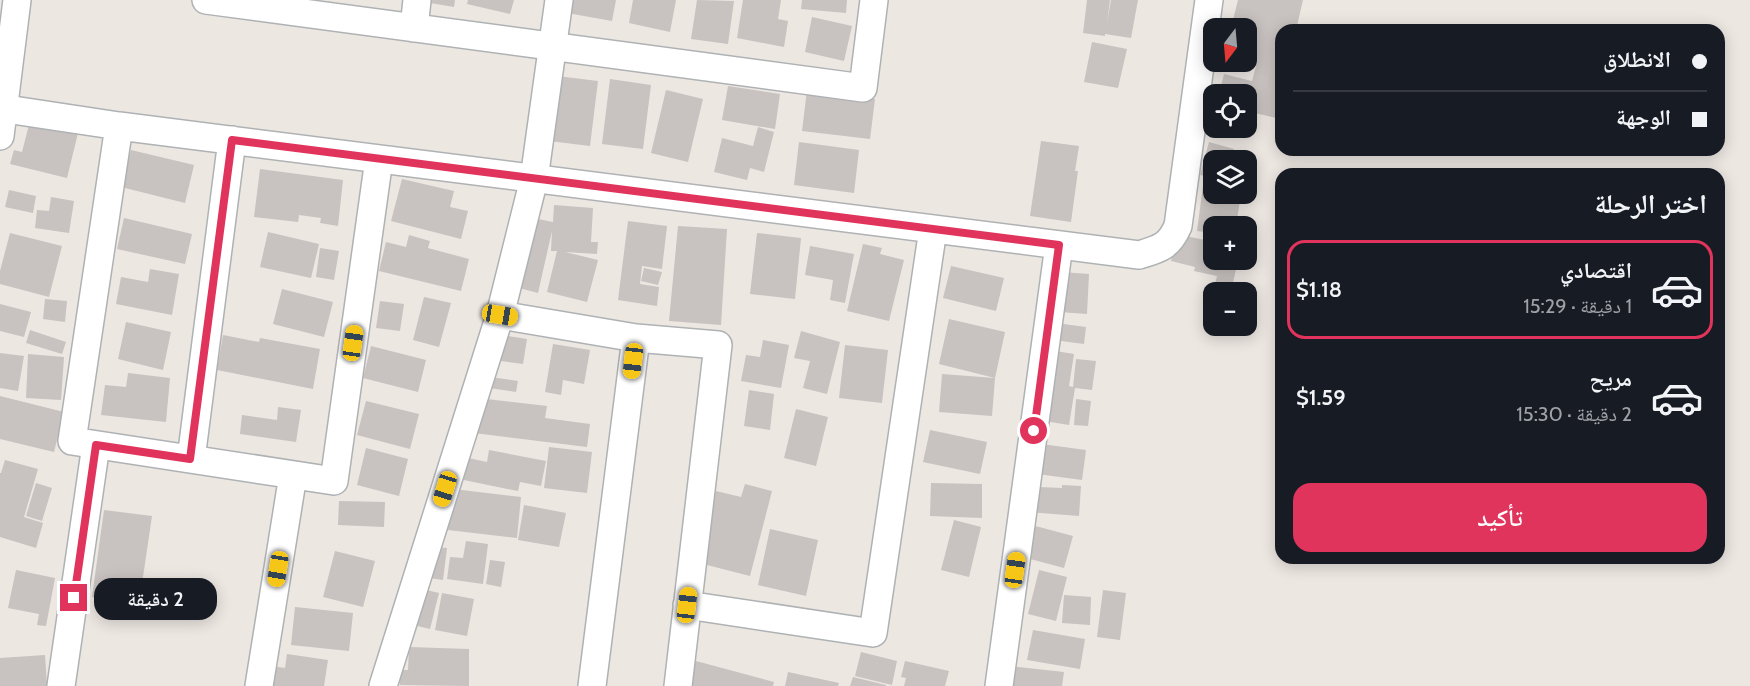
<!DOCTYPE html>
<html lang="ar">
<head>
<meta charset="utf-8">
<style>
  :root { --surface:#171b24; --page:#242831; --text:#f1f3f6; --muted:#9ea1a6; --line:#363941; --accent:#e1345c }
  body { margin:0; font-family:Cabin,"Noto Naskh Arabic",sans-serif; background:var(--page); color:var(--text); direction:rtl; height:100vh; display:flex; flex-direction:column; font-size:22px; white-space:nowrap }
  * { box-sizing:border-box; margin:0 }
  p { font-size:20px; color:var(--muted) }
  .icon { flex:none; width:33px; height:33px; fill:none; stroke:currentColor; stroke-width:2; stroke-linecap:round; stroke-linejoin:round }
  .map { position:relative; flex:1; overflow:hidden; direction:ltr }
  .side { position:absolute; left:1275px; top:168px; width:450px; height:396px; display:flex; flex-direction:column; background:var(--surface); border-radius:18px; box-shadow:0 3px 15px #0003; direction:rtl }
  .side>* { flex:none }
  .hud { position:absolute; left:1275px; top:24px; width:450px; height:132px; border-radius:18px; box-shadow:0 3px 15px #0003; direction:rtl; display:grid; align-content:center; height:132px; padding:0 18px; background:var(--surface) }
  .needle { width:39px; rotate:196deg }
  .controls { position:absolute; left:1203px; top:18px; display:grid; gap:12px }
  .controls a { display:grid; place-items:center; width:54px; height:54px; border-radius:12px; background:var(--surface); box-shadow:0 3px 15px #0003; font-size:30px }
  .end { position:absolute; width:27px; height:27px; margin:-14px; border:8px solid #e1345c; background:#fff; box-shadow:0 0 0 3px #fff }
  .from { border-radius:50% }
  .bubble { position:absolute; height:42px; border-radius:18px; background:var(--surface); box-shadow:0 3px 15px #0003; font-size:20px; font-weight:600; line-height:42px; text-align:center; direction:rtl }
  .car { position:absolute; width:18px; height:36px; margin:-18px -9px; border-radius:8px; box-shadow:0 0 4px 2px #0007; background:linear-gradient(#f5c518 24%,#345 0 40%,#f5c518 0 76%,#345 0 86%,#f5c518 0) }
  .hud b { display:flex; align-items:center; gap:21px; height:57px; font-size:22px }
  .hud b+b { border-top:2px solid var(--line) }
  .hud i { width:15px; height:15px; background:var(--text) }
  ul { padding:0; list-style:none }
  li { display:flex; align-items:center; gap:18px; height:99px; margin:0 12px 9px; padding:0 6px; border:3px solid transparent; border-radius:18px }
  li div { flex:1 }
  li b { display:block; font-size:22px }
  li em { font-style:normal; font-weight:600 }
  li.on { border-color:var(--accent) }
  li>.icon { width:54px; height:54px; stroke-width:1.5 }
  h2 { padding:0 18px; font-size:27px; line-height:72px }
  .primary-button { display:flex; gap:12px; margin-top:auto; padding:12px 18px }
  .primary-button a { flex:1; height:69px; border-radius:18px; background:var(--accent); color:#fff; font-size:24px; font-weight:600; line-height:69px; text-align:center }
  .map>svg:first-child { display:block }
  .building { fill:#c8c2c0 }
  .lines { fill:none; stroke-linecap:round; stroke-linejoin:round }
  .street-casing { stroke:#aeb2b4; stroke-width:30 }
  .street { stroke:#fff; stroke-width:27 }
  .route { stroke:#e1345c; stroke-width:8 }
</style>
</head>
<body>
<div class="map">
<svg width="1750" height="686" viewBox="0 0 1750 686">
  <rect width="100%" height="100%" fill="#ede7e2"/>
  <!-- building -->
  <path class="building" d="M 430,0 L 455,0 L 454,7 L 430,3 Z
    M 468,0 L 514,0 L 510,14 L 467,4 Z
    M 558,0 L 616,0 L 612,21 L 556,11 Z
    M 633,0 L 676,0 L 670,32 L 629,23 Z
    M 697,0 L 734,1 L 728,44 L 691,39 Z
    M 743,0 L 781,0 L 778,19 L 788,21 L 784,47 L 737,38 Z
    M 802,0 L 847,0 L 846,13 L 801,9 Z
    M 1087,0 L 1110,0 L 1107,23 L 1111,0 L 1138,0 L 1131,38 L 1105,34 L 1105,36 L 1083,33 Z
    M 1238,0 L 1303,0 L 1296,30 L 1281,30 L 1281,119 L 1246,111 L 1246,94 L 1219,94 L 1224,74 L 1252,81 L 1256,66 L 1242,62 L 1246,62 L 1246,28 L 1231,28 Z
    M 812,17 L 852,26 L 844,61 L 805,52 Z
    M 1092,42 L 1127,49 L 1118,88 L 1084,82 Z
    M 557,76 L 598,81 L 590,146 L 549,141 Z
    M 610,79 L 651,85 L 643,149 L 602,144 Z
    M 728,86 L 780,94 L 775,129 L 722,120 Z
    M 666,90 L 703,99 L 688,162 L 651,153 Z
    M 807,90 L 875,99 L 870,139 L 802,131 Z
    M 30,121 L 78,133 L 67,178 L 10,164 L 14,150 L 22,152 Z
    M 758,127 L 774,132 L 764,172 L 750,168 L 747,180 L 714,172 L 722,138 L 753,146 Z
    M 1041,141 L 1079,146 L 1075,171 L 1078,171 L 1071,222 L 1030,216 Z
    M 799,142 L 859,150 L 854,193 L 794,185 Z
    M 1209,142 L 1234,149 L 1231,160 L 1214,160 L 1214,178 L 1200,175 Z
    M 131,150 L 194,165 L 185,203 L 121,187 Z
    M 260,169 L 343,180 L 338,226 L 320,223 L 321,218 L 299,215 L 298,222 L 254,217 Z
    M 1204,178 L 1214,180 L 1214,194 L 1241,194 L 1236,226 L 1214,226 L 1214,233 L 1197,231 Z
    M 402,179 L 454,191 L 450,207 L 468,211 L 461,239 L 391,221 Z
    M 9,190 L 36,196 L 33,213 L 5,207 Z
    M 51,197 L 74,201 L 69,233 L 35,228 L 37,210 L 49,211 Z
    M 554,205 L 593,208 L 591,242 L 598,242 L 597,254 L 565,252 L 598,260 L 587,302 L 547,292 L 557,251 L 551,251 L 552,231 L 538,293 L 504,284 L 533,218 L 553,222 Z
    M 124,218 L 192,234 L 185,264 L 117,249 Z
    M 628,221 L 667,226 L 662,269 L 642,266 L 640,284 L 659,287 L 657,306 L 618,300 Z
    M 678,226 L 727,229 L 721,325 L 669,321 Z
    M 268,232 L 319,244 L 311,278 L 260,267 Z
    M 10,233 L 62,246 L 49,297 L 0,284 L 0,271 Z
    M 757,233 L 801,238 L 795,299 L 750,294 Z
    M 409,235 L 430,241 L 428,248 L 469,259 L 461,291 L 379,271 L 386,242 L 406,247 Z
    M 1186,236 L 1214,242 L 1214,260 L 1238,260 L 1231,292 L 1213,292 L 1217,276 L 1194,271 L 1195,267 L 1171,261 L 1175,244 L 1184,246 Z
    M 863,244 L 882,248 L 880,254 L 904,260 L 889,321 L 847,311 Z
    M 810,246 L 854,254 L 845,303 L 830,300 L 833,280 L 805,275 Z
    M 320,248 L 339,251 L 334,280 L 316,277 Z
    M 951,266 L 1004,278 L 996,311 L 943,298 Z
    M 644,268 L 662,272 L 658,285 L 641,281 Z
    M 150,269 L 179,274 L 172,315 L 116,304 L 121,277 L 148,282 Z
    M 1048,271 L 1089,274 L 1087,314 L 1045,311 Z
    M 282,289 L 333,302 L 324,337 L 273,324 Z
    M 424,297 L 451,303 L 439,347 L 413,340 Z
    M 45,299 L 67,301 L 65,322 L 43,319 Z
    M 380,301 L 404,304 L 400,331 L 376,328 Z
    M 0,304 L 31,312 L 24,337 L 0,331 Z
    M 949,319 L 1005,332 L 995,378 L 939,364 Z
    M 126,322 L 171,332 L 163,370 L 118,359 Z
    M 1056,323 L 1086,327 L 1084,344 L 1046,339 Z
    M 30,330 L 66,342 L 62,354 L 26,343 Z
    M 801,331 L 840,342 L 827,394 L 803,388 L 810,361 L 794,358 Z
    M 490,333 L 527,339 L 523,364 L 486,359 Z
    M 223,335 L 259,342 L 260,338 L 320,349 L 313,389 L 217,370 Z
    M 763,340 L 789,345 L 781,388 L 741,381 L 746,355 L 760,357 Z
    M 553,344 L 590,350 L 584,384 L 563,380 L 561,395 L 545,392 Z
    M 845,345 L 888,350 L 882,403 L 839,398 Z
    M 371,346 L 426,360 L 418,392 L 363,378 Z
    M 1043,349 L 1074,354 L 1069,386 L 1073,387 L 1076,359 L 1096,361 L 1092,390 L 1075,388 L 1069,425 L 1032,419 Z
    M 0,353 L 24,356 L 18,391 L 0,388 Z
    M 28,354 L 64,357 L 61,400 L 26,398 Z
    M 128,373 L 170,378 L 166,422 L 101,415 L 105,385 L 126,387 Z
    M 942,374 L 995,378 L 992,416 L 939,412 Z
    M 483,376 L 518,381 L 516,392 L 482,387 Z
    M 749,390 L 774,394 L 770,430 L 744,426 Z
    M 0,396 L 64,412 L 54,452 L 0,439 Z
    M 470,397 L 547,406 L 545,418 L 590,424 L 587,447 L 466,432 Z
    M 1076,399 L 1091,401 L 1088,426 L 1074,425 Z
    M 366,401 L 419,414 L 410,449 L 357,435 Z
    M 278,407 L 301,410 L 296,442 L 240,434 L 242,415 L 277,420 Z
    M 796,409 L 828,417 L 816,466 L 784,458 Z
    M 930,430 L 987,442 L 980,474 L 923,462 Z
    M 1034,443 L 1086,450 L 1082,480 L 1030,473 Z
    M 549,447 L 592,452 L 587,493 L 544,488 Z
    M 366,448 L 408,459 L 399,496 L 357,485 Z
    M 489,450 L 546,461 L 541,486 L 520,482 L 518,491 L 454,478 L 459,456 L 487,462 Z
    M 5,460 L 38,469 L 24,517 L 43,523 L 36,548 L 0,537 L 0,473 L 1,473 Z
    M 36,483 L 52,488 L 42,521 L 26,516 Z
    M 931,483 L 982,484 L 982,518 L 930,516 Z
    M 745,484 L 772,491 L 750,576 L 703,564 L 709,539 L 704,538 L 716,491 L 741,497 Z
    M 1062,485 L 1081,486 L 1079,516 L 1028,512 L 1030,494 L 1039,495 L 1039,487 L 1062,488 Z
    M 453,489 L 521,497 L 517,538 L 448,530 Z
    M 339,501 L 385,502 L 384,527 L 338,525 Z
    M 524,505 L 566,513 L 559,547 L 518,540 Z
    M 104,510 L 152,516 L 139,604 L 92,597 Z
    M 954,520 L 981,527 L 969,577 L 941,570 Z
    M 1028,524 L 1073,536 L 1064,568 L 1019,556 Z
    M 770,529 L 818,540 L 806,596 L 758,585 Z
    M 466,541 L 488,544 L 483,584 L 447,579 L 450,557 L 463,558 Z
    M 426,546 L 447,548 L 443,580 L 422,577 Z
    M 335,551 L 375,561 L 363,607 L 323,597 Z
    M 490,560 L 505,562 L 501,587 L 486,584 Z
    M 16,570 L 55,578 L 46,626 L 37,625 L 39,614 L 8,608 Z
    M 1039,570 L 1067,577 L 1056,621 L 1028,614 Z
    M 409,586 L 439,593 L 430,629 L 401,622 Z
    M 1103,590 L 1126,593 L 1120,640 L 1097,637 Z
    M 442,593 L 474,599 L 467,636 L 435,630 Z
    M 1064,595 L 1091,597 L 1090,625 L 1062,623 Z
    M 295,607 L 353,613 L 349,651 L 291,645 Z
    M 1033,630 L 1085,639 L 1080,669 L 1027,660 Z
    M 409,647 L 469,649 L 469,686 L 400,685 L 400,670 L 408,670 Z
    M 861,652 L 897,661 L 892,685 L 855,676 Z
    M 287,654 L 328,660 L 324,686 L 268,686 L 271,666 L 285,668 Z
    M 45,655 L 47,686 L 0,686 L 0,658 Z
    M 696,661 L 774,682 L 773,686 L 689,686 Z
    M 905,661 L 949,671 L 945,686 L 904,686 L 906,678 L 901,677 Z
    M 1001,665 L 1064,672 L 1062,686 L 998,686 Z
    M 788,672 L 839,683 L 838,686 L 785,686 Z
    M 853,677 L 886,685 L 886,686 L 850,686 Z"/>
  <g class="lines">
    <!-- street casing -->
    <g class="street-casing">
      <path id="street" d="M 206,0 L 863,88 L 874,0
        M 414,28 L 417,0
        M 0,108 L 119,126 L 1139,255 C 1159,249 1169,247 1178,226 L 1209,0
        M 119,126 L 72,441 L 334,481 L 379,159
        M 0,136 L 17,0
        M 500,315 L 636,338 L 718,345 L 678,686
        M 191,459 L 232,140
        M 687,605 L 873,633 L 933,229
        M 61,686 L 96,445
        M 259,686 L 293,475
        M 383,686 L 500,315 L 534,179 L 559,0
        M 592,686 L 636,338
        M 999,686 L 1059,245"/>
    </g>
    <!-- street -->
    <use href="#street" class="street"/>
  </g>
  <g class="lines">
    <!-- route -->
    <path class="route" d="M 74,598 L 96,445 L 190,459 L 232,140 L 1059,245 L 1034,431"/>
  </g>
</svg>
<div class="controls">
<a><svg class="needle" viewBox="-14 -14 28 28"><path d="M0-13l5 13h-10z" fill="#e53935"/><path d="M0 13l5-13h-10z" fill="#9ea1a6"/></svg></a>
<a><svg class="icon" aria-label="locate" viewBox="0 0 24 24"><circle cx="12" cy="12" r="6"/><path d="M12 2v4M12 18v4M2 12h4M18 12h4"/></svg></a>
<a><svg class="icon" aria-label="layers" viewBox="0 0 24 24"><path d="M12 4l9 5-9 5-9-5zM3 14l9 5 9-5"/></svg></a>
<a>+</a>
<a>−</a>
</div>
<i class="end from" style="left:1034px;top:431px"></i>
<i class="end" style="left:74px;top:598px"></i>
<div class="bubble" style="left:94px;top:578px;width:123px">2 دقيقة</div>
<i class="car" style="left:500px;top:315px;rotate:100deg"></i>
<i class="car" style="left:353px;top:343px;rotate:8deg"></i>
<i class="car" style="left:633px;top:361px;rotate:187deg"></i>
<i class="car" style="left:445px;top:489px;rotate:197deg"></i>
<i class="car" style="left:278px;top:569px;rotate:189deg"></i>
<i class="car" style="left:1015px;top:570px;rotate:8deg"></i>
<i class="car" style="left:687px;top:605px;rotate:7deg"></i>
<div class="hud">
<b><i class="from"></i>الانطلاق</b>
<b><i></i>الوجهة</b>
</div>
<section class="side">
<h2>اختر الرحلة</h2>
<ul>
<li class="on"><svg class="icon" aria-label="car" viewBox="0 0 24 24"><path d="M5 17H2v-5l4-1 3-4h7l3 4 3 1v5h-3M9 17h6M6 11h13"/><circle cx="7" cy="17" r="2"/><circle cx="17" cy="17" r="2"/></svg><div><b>اقتصادي</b><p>1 دقيقة · 15:29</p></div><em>$1.18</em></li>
<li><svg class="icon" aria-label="car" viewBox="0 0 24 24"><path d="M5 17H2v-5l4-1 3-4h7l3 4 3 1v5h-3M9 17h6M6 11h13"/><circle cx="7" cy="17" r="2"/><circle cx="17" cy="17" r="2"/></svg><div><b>مريح</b><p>2 دقيقة · 15:30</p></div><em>$1.59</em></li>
</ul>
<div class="primary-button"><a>تأكيد</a></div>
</section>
</div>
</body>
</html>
